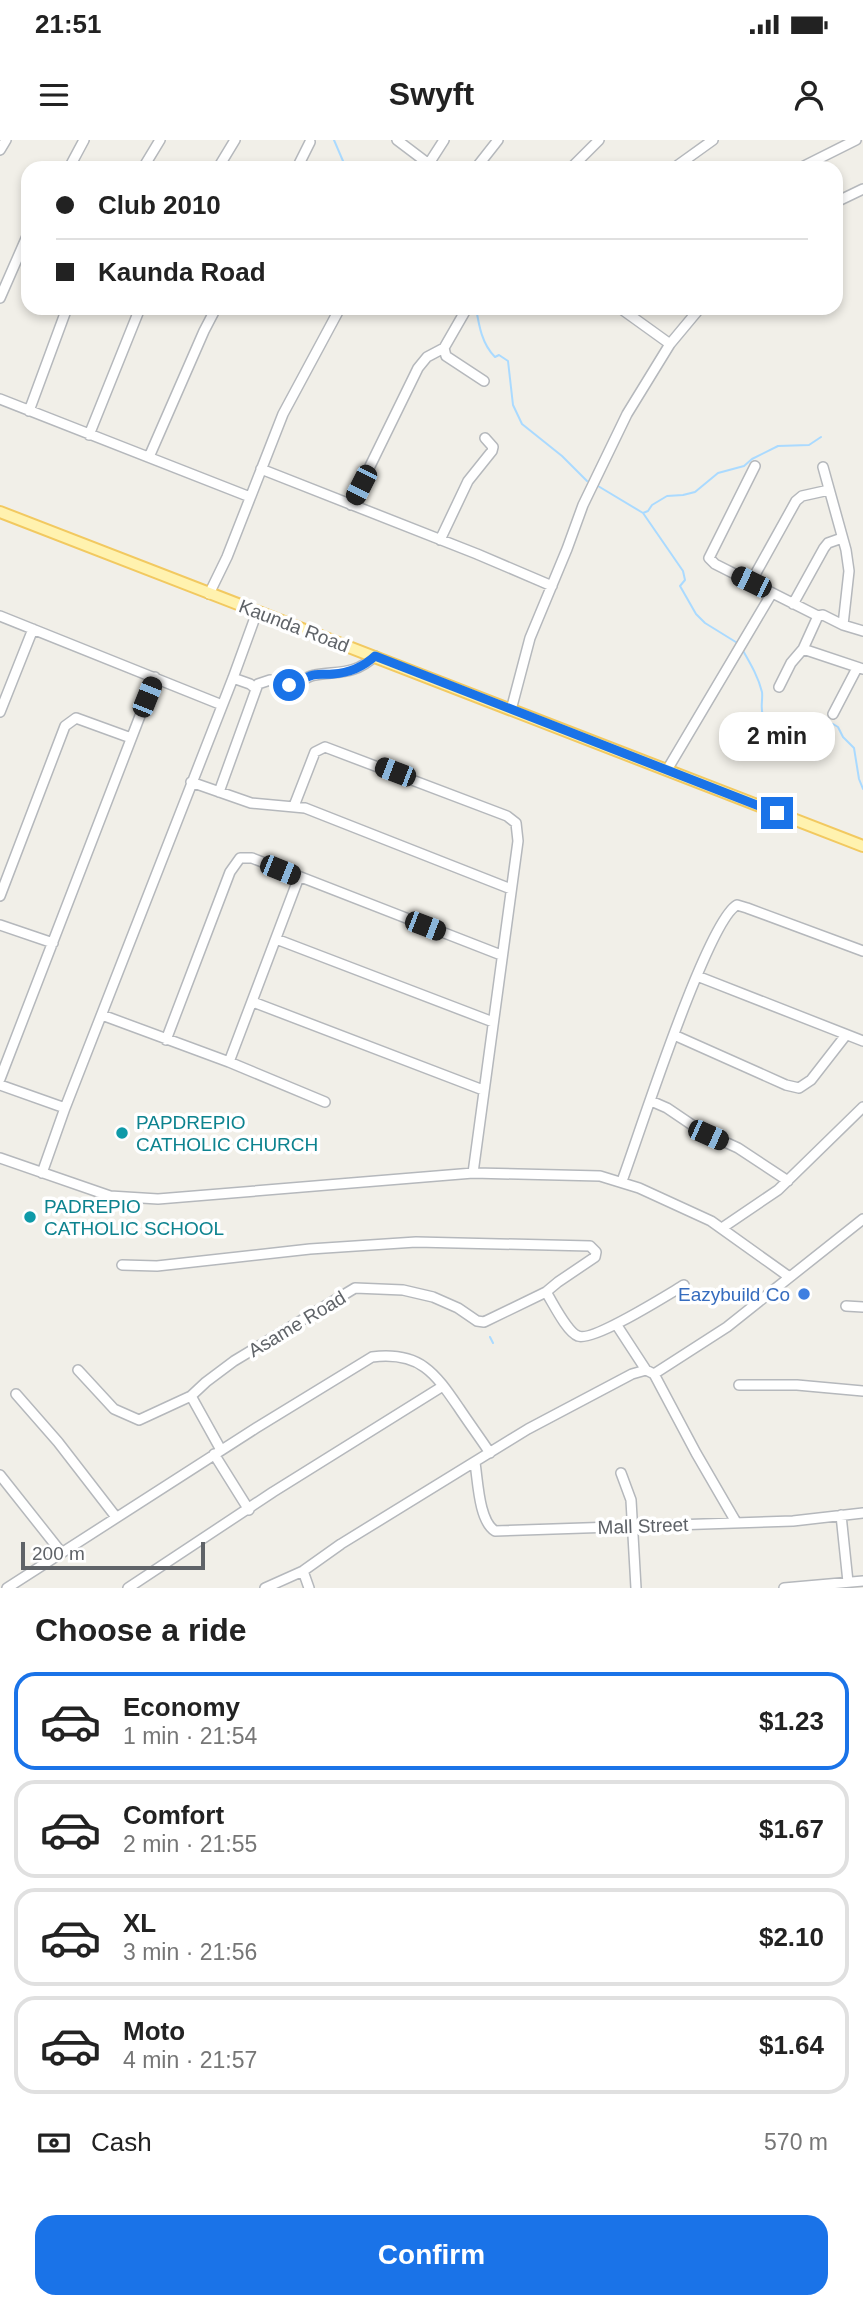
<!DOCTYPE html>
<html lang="en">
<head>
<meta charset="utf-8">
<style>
  :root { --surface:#fff; --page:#f2f2f2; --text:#222; --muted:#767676; --line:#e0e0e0; --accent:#1a73e8 }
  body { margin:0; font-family:Arial,sans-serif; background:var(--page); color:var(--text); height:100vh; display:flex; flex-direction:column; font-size:26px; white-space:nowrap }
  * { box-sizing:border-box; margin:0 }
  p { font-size:23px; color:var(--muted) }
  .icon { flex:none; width:38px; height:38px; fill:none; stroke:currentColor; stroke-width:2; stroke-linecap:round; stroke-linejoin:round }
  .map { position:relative; height:1448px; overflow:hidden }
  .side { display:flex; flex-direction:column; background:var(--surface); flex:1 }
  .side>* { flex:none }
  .guide { position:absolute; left:21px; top:21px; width:822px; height:154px; border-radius:21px; box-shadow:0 4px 10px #0003; display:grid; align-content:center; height:154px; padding:0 35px; background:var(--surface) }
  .scale { position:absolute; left:21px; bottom:18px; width:184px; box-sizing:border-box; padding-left:7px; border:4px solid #5f6368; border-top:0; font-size:19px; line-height:24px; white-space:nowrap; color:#5f6368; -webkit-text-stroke:5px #fff; paint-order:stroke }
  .end { position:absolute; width:32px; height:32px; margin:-16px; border:9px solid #1a73e8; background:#fff; box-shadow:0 0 0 4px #fff }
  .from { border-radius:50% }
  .bubble { position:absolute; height:49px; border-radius:21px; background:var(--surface); box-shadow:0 4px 10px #0003; font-size:23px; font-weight:600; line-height:49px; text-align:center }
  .car { position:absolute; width:21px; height:42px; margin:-21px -10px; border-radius:9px; box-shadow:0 0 5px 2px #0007; background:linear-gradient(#222 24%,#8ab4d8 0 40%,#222 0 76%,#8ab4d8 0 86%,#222 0) }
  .guide b { display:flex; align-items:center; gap:24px; height:66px; font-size:26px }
  .guide b+b { border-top:2px solid var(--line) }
  .guide i { width:18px; height:18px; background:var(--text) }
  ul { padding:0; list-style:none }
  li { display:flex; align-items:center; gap:21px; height:98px; margin:0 14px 10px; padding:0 21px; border:4px solid var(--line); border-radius:21px }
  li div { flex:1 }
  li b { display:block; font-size:26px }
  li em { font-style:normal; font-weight:600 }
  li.active { border-color:var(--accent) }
  li>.icon { width:63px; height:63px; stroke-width:1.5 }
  h2 { padding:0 35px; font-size:32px; line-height:84px }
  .pay { display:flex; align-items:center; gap:18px; height:77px; padding:0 35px; font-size:26px }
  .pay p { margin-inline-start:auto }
  .primary-button { display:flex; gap:14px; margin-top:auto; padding:14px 35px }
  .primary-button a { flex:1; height:80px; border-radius:21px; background:var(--accent); color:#fff; font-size:28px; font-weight:600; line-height:80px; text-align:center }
  .status { display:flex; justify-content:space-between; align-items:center; height:49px; padding:0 35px; background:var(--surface); direction:ltr }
  .status svg { height:19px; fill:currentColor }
  header { display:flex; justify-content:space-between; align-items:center; height:91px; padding:0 35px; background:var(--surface); font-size:32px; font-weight:600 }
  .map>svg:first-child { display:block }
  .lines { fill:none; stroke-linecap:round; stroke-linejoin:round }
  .stream { stroke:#aadaff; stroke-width:2 }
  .minor-casing { stroke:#b5b8bc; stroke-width:12 }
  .major-casing { stroke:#f2c960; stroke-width:14 }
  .minor { stroke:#fff; stroke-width:9 }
  .major { stroke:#fff2af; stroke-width:10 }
  .route { stroke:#1a73e8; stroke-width:9 }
  .culture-dot { fill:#0f9aa8; stroke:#fff; stroke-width:2.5 }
  .shop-dot { fill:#3f7fe0; stroke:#fff; stroke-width:2.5 }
  .labels { text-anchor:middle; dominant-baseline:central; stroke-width:7; stroke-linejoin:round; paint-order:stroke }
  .street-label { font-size:19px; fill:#5f6368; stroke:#fff }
  .culture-label { font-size:19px; fill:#0d838f; stroke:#fff; text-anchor:start }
  .shop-label { font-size:19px; fill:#366cbe; stroke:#fff; text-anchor:end }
</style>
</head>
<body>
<div class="status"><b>21:51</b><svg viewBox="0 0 49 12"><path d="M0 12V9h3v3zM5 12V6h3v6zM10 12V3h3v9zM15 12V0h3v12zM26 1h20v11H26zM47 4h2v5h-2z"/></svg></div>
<header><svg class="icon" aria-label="menu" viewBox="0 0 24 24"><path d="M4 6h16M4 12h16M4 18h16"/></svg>Swyft<svg class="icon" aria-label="person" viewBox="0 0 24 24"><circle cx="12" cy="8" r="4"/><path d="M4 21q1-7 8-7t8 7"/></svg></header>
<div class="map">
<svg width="863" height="1448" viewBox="0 0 863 1448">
  <rect width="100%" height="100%" fill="#f1efe8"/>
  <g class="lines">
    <!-- stream -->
    <path class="stream" d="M 334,0 L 346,28
      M 476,168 C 479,186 482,204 495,217 L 499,215 L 508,221 L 513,265 L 522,284 L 562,316 L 587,341
      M 598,346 L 643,373 L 683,431 L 685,440 L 680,446 L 696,474 L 705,483 L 739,504
      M 643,373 L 648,371 L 652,365 L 667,356 L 683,355 L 695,352 L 718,333 L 744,326 L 752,319 L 778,306 L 809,305 L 821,297
      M 742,509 C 750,523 758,536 762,552 C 763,560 760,568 763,575 L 783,574 L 803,581 L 833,584 L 838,587 L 843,597 L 854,608 L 859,639 L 863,649
      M 490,1197 L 493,1203"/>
    <!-- minor casing -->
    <g class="minor-casing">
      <path id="minor" d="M 397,0 L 434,28
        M 0,10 L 6,0
        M 69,28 L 84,0
        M 143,28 L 160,0
        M 218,28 L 235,0
        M 297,28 L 310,2
        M 426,28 L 444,0
        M 476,28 L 498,0
        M 571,28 L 599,0
        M 674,28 L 713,0
        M 800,28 L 856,0
        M 836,62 L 863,49
        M 0,158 L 28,94
        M 620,168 L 670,204
        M 444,208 L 467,168
        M 0,259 L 250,357
        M 29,271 L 67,168
        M 89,295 L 140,168
        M 149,317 L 204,191 L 216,168
        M 755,326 L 709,418 L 715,424 L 818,476
        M 823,327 L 846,410 L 849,431 L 843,485
        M 261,329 L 477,414 L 552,446
        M 351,365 L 418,228 L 427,217 L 444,208 L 446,216 L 484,241
        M 440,400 L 468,341 L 492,311 L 493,307 L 485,298
        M 751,442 L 796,361 L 802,356 L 829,350
        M 209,454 L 227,417 L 283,274 L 340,168
        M 793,464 L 824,408 L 828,403 L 842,398
        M 0,476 L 222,565
        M 803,509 L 818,476 L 823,475 L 843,485 L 863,491
        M 233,538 L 250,544 L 256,549
        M 779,547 L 791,523 L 803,509 L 863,529
        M 511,570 L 530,498 L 567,409 L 583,365 L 627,274 L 670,204 L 700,168
        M 0,572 L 33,489
        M 833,574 L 857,528
        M 667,630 L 772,453
        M 191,642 L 251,663 L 305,668 L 511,749
        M 219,652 L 258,544 L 270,540 L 294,545 C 301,542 307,536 315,535 C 339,531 355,535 375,516
        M 294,666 L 315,612 L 325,607 L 507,676 L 516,683 L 518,701 L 473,1033
        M 0,756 L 65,586 L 76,578 L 131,598
        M 0,785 L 53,803
        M 276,799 L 493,882
        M 697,836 L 863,901
        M 253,862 L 483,950
        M 102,875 L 229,922 L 325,962
        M 674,895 L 786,945 L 799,948 L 811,940 L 846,895
        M 166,900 L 230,732 L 240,718 L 252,718 L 501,815
        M 229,922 L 299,737
        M 0,939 L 155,537
        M 0,945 L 65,968
        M 651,961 L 667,968 L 701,991 L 738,1008 L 788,1041
        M 0,1018 L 110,1056 L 158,1059 L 473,1033 L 600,1036 L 639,1048 L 711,1081 L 788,1136
        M 42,1033 L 65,968 L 233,538 L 257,472
        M 622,1041 C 638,998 707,781 737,765 L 747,768 L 863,811
        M 722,1088 L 778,1050 L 863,967
        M 122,1125 L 157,1126 L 310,1109 L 416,1102 L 590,1106 L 596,1112 L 595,1117 L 558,1142 L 546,1152 C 553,1163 567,1192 578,1196 C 593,1202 667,1155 684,1145
        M 846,1166 L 863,1167
        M 616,1184 L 646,1230
        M 78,1230 L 114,1269 L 139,1280 L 191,1256
        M 739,1245 L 797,1245 L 863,1251
        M 16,1254 L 58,1302 L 116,1377
        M 221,1310 L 191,1256 L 206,1242 L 234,1221 L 355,1148 L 403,1150 L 433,1157 L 458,1168 L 477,1181 L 484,1182 L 546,1152
        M 214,1314 L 249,1370
        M 475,1323 C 478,1342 479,1381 495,1391 L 793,1381 L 863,1373
        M 621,1333 L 631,1360 L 636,1448
        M 0,1335 L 61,1412
        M 841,1375 L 848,1442
        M 736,1382 L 696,1313 L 654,1234 L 727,1187 L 863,1079
        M 303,1431 L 309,1448
        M 7,1448 L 256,1288 L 372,1217 C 420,1211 435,1233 459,1268 C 469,1283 480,1298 490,1313
        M 128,1448 L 273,1352 L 443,1246
        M 265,1448 L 303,1431 L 341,1404 L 528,1289 L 632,1234 L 646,1230 L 654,1234
        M 784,1448 L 863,1441"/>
    </g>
    <!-- major casing -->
    <g class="major-casing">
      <path id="major" d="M 0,372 L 863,706"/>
    </g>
    <!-- minor -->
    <use href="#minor" class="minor"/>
    <!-- major -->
    <use href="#major" class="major"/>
  </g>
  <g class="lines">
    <!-- route -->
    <path class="route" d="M 289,545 C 299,545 301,539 310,536 C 317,533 325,535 333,534 C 349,533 363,527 375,516 L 777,673"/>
  </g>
  <!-- markers -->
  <g class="culture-dot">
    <circle cx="122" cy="993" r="7"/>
    <circle cx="30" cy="1077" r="7"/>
  </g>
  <circle class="shop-dot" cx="804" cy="1154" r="7"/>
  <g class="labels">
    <!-- street labels -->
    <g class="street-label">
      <text transform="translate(294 486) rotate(21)">Kaunda Road</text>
      <text transform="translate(297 1184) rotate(-31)">Asame Road</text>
      <text transform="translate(643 1386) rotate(-2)">Mall Street</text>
    </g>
    <!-- culture labels -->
    <g class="culture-label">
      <text x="136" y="982">PAPDREPIO<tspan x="136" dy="22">CATHOLIC CHURCH</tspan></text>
      <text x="44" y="1066">PADREPIO<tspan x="44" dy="22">CATHOLIC SCHOOL</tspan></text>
    </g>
    <!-- shop labels -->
    <g class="shop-label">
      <text x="790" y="1154">Eazybuild Co</text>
    </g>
  </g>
</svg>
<div class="scale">200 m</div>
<i class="end from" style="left:289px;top:545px"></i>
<i class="end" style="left:777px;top:673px"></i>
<div class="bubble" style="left:719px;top:572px;width:116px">2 min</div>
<i class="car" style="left:361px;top:345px;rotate:207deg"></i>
<i class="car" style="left:751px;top:442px;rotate:296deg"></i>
<i class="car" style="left:147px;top:557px;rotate:22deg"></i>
<i class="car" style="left:395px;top:632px;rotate:291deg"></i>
<i class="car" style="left:280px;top:730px;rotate:112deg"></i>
<i class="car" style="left:425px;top:786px;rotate:111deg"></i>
<i class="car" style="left:708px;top:995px;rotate:114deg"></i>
<div class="guide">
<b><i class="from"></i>Club 2010</b>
<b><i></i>Kaunda Road</b>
</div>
</div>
<section class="side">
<h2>Choose a ride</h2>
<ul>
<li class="active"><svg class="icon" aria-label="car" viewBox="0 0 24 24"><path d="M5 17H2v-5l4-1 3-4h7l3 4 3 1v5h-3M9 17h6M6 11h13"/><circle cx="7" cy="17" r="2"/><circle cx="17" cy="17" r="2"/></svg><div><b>Economy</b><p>1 min · 21:54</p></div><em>$1.23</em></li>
<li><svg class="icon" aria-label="car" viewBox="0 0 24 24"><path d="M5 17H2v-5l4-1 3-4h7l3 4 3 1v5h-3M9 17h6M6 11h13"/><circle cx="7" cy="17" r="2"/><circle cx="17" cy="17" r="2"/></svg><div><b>Comfort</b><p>2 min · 21:55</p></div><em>$1.67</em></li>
<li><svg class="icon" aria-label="car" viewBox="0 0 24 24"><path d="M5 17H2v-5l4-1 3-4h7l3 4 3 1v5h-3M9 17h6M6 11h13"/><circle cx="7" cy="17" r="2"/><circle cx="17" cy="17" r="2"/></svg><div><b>XL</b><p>3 min · 21:56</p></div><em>$2.10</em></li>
<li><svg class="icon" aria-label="car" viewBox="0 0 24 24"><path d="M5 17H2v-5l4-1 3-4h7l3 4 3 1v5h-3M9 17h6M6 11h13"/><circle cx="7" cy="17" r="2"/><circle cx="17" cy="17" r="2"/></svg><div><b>Moto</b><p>4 min · 21:57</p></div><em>$1.64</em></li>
</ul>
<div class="pay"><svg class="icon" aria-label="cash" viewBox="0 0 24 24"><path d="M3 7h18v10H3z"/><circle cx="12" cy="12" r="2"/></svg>Cash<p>570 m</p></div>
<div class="primary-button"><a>Confirm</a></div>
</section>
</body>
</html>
